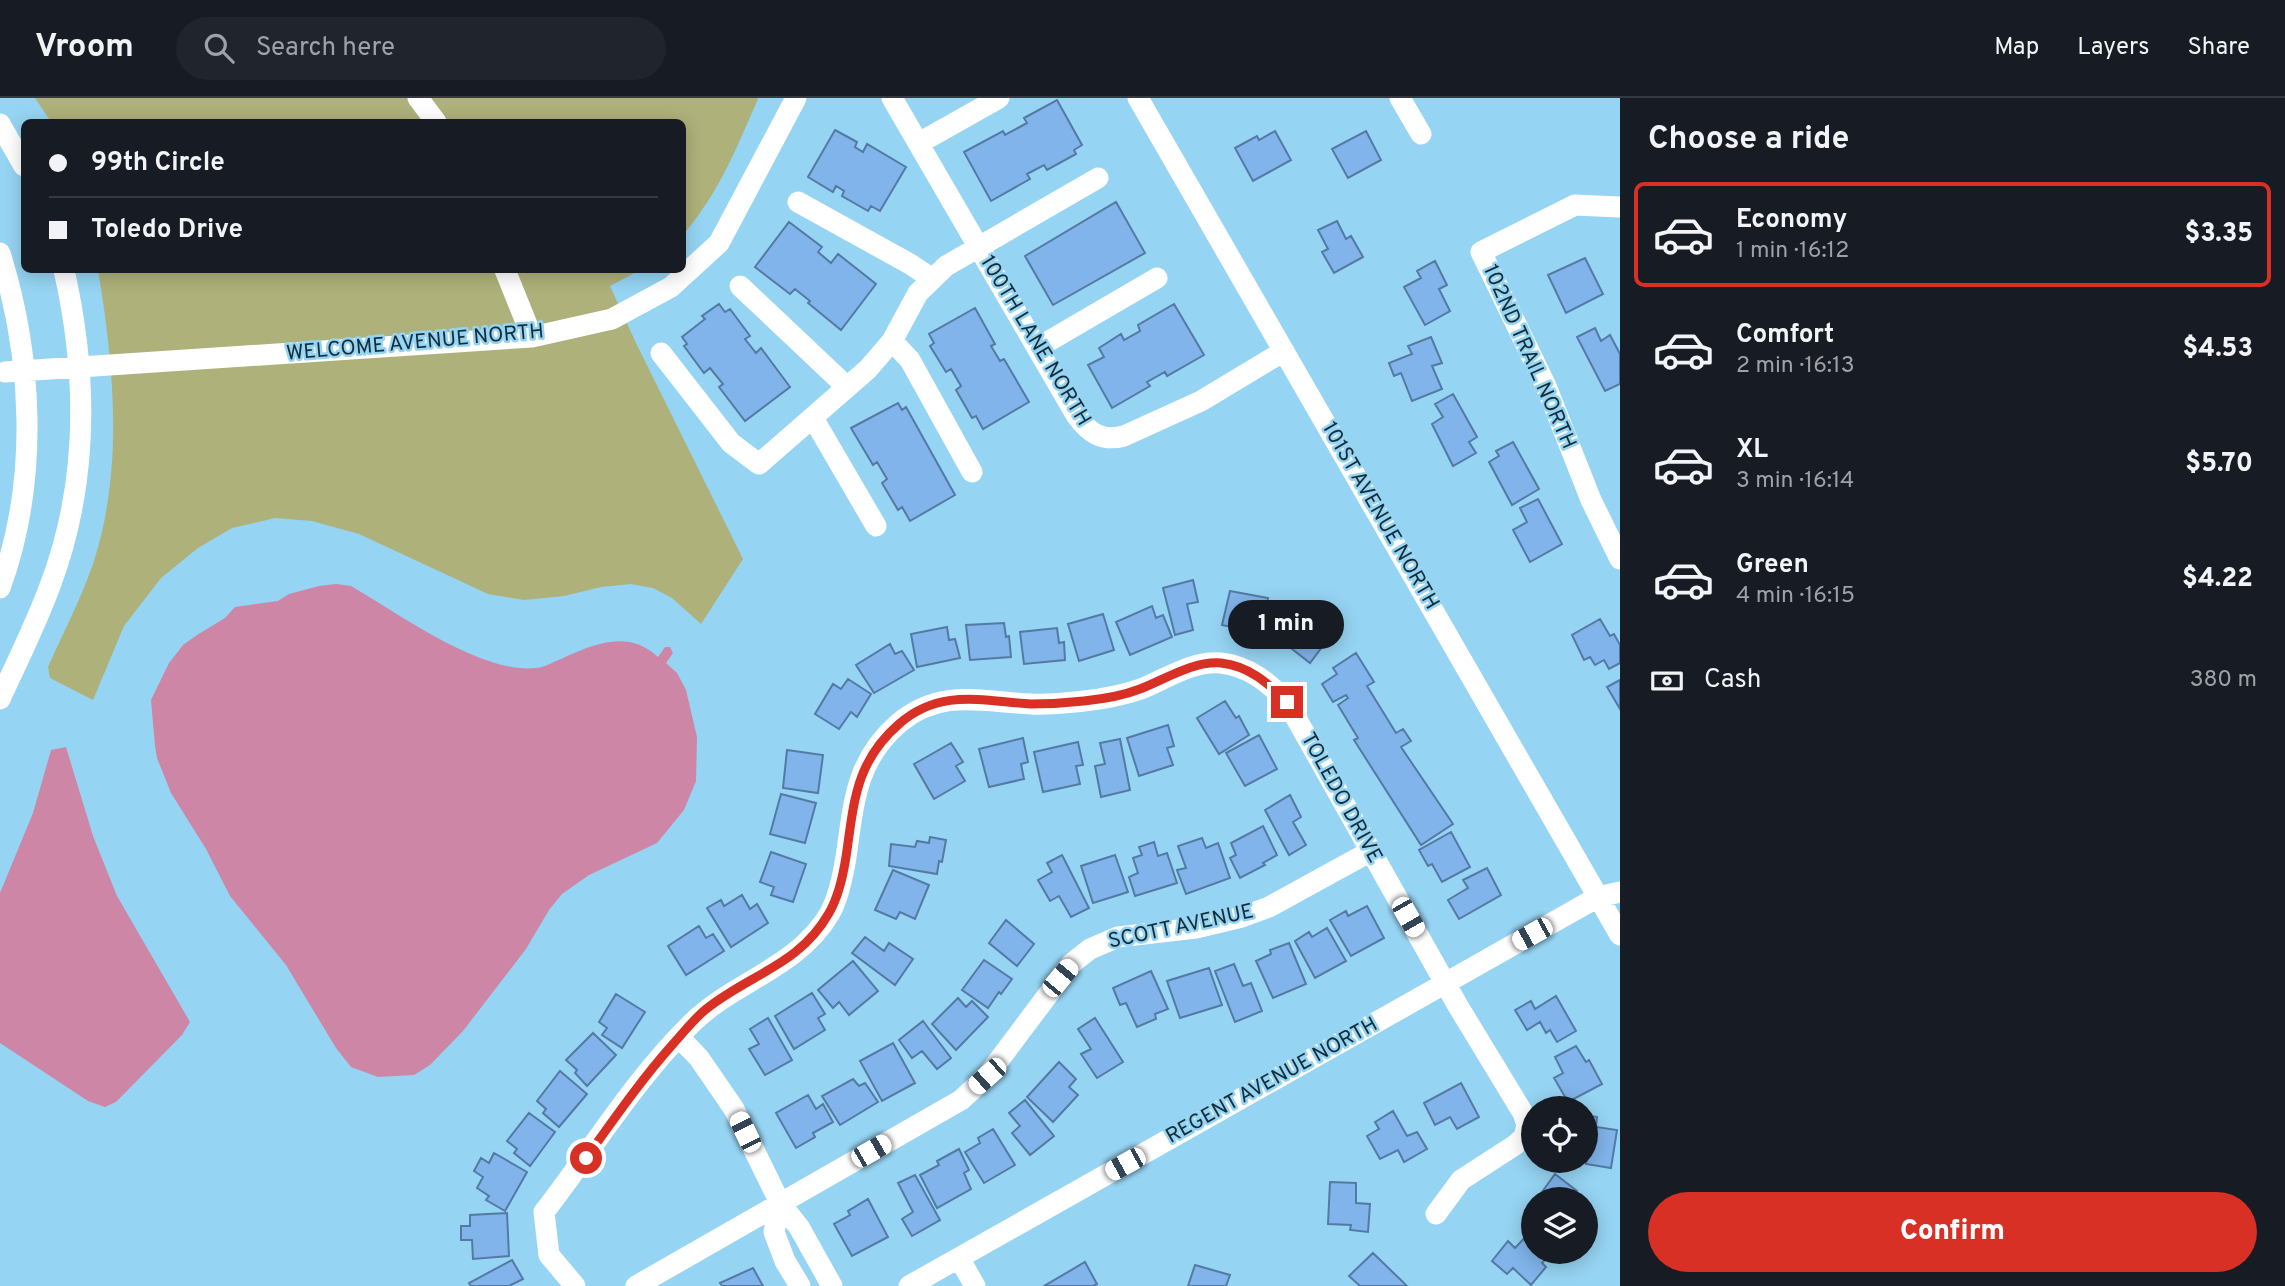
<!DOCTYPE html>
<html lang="en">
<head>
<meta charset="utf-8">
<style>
  :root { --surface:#171b24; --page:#20242c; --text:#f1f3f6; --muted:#9ea1a6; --line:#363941; --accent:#d93025 }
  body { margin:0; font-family:Overpass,sans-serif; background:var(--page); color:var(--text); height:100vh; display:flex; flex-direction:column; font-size:26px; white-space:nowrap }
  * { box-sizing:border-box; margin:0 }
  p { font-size:23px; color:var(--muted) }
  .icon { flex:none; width:38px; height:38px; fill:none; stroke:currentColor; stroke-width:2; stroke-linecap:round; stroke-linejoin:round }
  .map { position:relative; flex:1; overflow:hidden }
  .drawer { display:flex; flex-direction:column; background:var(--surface); width:665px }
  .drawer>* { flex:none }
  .banner { position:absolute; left:21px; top:21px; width:665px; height:154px; border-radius:10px; box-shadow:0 4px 18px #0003; display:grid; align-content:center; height:154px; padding:0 28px; background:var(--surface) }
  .controls { position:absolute; left:1521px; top:998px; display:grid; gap:14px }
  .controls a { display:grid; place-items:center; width:77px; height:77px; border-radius:50%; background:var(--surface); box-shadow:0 4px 18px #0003; font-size:35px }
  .end { position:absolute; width:32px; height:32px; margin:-16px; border:9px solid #d93025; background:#fff; box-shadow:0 0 0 4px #fff }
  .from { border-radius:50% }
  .bubble { position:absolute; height:49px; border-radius:24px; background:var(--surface); box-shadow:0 4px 18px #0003; font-size:23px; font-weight:800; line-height:49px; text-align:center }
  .car { position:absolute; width:21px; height:42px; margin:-21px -10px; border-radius:9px; box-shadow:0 0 5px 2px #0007; background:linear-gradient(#fff 24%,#345 0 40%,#fff 0 76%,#345 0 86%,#fff 0) }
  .banner b { display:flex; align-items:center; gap:24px; height:66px; font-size:26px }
  .banner b+b { border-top:2px solid var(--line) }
  .banner i { width:18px; height:18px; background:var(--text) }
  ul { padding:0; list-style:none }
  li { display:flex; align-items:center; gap:21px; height:105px; margin:0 14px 10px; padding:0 14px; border:4px solid transparent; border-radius:10px }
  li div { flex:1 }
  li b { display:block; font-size:26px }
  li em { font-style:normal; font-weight:800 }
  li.on { border-color:var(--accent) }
  li>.icon { width:63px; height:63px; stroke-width:1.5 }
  h2 { padding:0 28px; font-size:32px; line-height:84px }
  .pay { display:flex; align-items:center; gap:18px; height:77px; padding:0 28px; font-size:26px }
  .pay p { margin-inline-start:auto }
  .cta { display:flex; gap:14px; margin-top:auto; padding:14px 28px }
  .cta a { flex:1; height:80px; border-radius:42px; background:var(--accent); color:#fff; font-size:28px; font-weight:800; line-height:80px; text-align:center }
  header { display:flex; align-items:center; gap:42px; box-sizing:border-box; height:98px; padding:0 35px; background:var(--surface); border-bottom:2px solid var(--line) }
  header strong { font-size:33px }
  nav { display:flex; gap:38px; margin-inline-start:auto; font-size:24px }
  .search { width:490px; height:63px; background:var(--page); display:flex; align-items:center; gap:18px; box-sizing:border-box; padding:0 24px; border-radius:38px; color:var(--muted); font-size:26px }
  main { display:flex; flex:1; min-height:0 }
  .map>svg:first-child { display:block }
  .green { fill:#aeb17a }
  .water { fill:#cd86a6 }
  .building { fill:#81b4ea; stroke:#547aa3; stroke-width:2 }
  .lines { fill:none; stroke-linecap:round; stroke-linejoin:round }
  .minor { stroke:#fff; stroke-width:21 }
  .route { stroke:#d93025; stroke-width:9 }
  .labels { text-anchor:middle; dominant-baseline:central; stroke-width:5; stroke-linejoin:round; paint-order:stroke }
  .street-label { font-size:21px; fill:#132c38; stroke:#96d4f3 }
</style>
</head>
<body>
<header>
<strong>Vroom</strong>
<div class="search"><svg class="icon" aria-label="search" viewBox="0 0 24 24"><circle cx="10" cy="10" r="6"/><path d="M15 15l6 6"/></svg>Search here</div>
<nav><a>Map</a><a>Layers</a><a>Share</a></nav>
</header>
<main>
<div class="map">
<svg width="1620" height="1188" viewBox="0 0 1620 1188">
  <rect width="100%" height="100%" fill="#96d4f3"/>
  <!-- green -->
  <path class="green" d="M 35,0 L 757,0 L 758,1 C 735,53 720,93 683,137 L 682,24 L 51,24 Z
    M 98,172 L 640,172 L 610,188 L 636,245 L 743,461 L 701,526 L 672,500 L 653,490 L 631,486 L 601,489 L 564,498 L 524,502 L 488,496 L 359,436 L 312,423 L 275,420 L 232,430 L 198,450 L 161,480 L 124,528 L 93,602 L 50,580 L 48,569 C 63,535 81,501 93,466 C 124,372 114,268 98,172 Z"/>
  <!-- water -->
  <path class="water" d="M 336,486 L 351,488 C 398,515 487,581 542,569 C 580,554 622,525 658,559 L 665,549 L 670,549 L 673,555 L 666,565 L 677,575 L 686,592 L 697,639 L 696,683 L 684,712 L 657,745 L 589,777 L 562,796 L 549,812 L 526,851 L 463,933 L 430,967 L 414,977 L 378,979 L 351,969 L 336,950 L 286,867 L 230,798 L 206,751 L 171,695 L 157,660 L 155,648 L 151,602 L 169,565 L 183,547 L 197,537 L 225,520 L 235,509 L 278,503 L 289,496 L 319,488 Z
    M 66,649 L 93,738 L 117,798 L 190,924 L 182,937 L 116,1004 L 105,1009 L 88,1003 L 0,945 L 0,795 L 33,715 L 51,652 Z"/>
  <!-- building -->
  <path class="building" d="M 1057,2 L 1082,47 L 1074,52 L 1076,56 L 1047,72 L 1044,67 L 1027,76 L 1030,81 L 991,103 L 964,54 L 1003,33 L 1005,37 L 1027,25 L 1024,20 Z
    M 835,32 L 857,44 L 855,49 L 863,54 L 867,46 L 906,69 L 880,113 L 871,108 L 868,113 L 842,98 L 844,93 L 836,88 L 833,94 L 808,79 Z
    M 1275,33 L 1291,62 L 1253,83 L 1235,50 L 1257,38 L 1259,42 Z
    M 1366,33 L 1381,62 L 1348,80 L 1332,51 Z
    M 1116,104 L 1145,155 L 1053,207 L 1025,158 Z
    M 1337,123 L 1346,141 L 1351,138 L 1363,159 L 1334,175 L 1322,154 L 1328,151 L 1318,132 Z
    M 789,124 L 822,149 L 818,154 L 831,165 L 838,156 L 876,186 L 841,232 L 808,205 L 810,203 L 795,191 L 790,196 L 755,169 Z
    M 1585,160 L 1603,196 L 1566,215 L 1548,177 Z
    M 1435,163 L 1447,187 L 1439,191 L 1450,213 L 1425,227 L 1404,189 L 1421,180 L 1417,173 Z
    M 719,206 L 725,214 L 730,211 L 750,238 L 745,241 L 756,255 L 761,250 L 790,289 L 745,323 L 719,289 L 723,286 L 710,270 L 704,275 L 684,248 L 687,246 L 682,239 L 705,221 L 702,218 Z
    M 1174,206 L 1204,257 L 1167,278 L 1165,274 L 1147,284 L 1150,288 L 1112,310 L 1088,267 L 1104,259 L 1099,250 L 1121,236 L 1124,242 L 1140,233 L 1138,227 Z
    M 975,210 L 995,246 L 991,248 L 1000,263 L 1004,261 L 1029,304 L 983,331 L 976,318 L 972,320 L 956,292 L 961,288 L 951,271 L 946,274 L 930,248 L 934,245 L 929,236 Z
    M 1595,230 L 1601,243 L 1610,237 L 1620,256 L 1620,286 L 1605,293 L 1577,239 Z
    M 1431,239 L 1442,265 L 1432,268 L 1442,291 L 1412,303 L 1401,275 L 1394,278 L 1389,265 L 1412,256 L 1408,248 Z
    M 1453,296 L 1477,339 L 1469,344 L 1476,355 L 1453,368 L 1432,326 L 1443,319 L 1435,306 Z
    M 898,305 L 902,312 L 906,309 L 955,397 L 910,423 L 902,409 L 898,412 L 882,385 L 887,381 L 877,364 L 873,367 L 851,330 Z
    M 1513,344 L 1539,391 L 1512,407 L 1489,364 L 1499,358 L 1496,353 Z
    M 1538,401 L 1562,446 L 1530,464 L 1513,432 L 1527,424 L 1520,410 Z
    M 1193,482 L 1198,504 L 1187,506 L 1193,532 L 1175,537 L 1163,490 Z
    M 1230,493 L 1268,500 L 1266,514 L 1270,515 L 1265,536 L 1222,527 Z
    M 1152,508 L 1156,520 L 1163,517 L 1172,539 L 1130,557 L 1116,524 Z
    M 1297,511 L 1331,537 L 1310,565 L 1273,536 L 1285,521 L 1287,524 Z
    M 1103,516 L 1114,552 L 1079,563 L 1068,526 Z
    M 1600,521 L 1610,538 L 1614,536 L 1620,547 L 1620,565 L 1609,571 L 1604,562 L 1595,567 L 1590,559 L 1584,562 L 1572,537 Z
    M 1004,525 L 1006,539 L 1009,538 L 1011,559 L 970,562 L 966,527 Z
    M 947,529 L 949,542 L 955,541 L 960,560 L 917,569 L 911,536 Z
    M 1057,530 L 1059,545 L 1064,544 L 1065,562 L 1024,566 L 1020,534 Z
    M 890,546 L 895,556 L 902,553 L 914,572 L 874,595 L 856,567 Z
    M 1356,555 L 1374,584 L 1367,588 L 1396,635 L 1403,631 L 1411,643 L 1401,649 L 1453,726 L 1421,747 L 1354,642 L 1358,640 L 1338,607 L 1348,600 L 1346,597 L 1333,604 L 1322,586 L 1337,576 L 1333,570 Z
    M 848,581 L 871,596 L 857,619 L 851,614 L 839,631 L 815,616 L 833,586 L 841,591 Z
    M 1620,582 L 1620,611 L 1607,589 Z
    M 1225,603 L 1236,620 L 1239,618 L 1249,637 L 1219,656 L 1197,620 Z
    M 1168,627 L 1174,648 L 1167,650 L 1173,667 L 1139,678 L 1127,640 Z
    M 1259,637 L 1277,671 L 1245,688 L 1226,655 Z
    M 1023,640 L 1028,664 L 1021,666 L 1024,681 L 989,689 L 979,651 Z
    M 1120,641 L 1130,692 L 1101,699 L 1095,668 L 1105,666 L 1100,645 Z
    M 1078,644 L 1083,667 L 1076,668 L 1080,686 L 1043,694 L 1034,654 Z
    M 951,645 L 963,664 L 956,668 L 965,683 L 934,701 L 914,666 Z
    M 787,652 L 823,657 L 818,695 L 783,690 Z
    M 781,696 L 816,705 L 805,745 L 770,736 Z
    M 1290,697 L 1301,719 L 1293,724 L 1306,747 L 1289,757 L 1265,712 Z
    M 1263,728 L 1277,757 L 1263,765 L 1265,767 L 1240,780 L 1230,760 L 1236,757 L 1231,745 Z
    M 1451,734 L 1470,769 L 1442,784 L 1432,766 L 1428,768 L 1419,752 Z
    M 930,739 L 946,742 L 942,764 L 939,763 L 937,776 L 889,768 L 891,746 L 915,749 L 917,743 L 929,745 Z
    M 1202,740 L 1206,750 L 1218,745 L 1230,780 L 1186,796 L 1177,772 L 1186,770 L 1178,748 Z
    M 1154,744 L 1158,758 L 1167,755 L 1177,785 L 1135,798 L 1129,779 L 1138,775 L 1133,760 L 1142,757 L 1139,749 Z
    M 771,754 L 806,766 L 793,804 L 771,797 L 774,789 L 760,784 Z
    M 1062,757 L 1089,810 L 1071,819 L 1059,798 L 1050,803 L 1038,782 L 1052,774 L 1047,765 Z
    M 1115,757 L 1128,794 L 1093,805 L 1081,768 Z
    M 1487,770 L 1501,797 L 1459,821 L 1448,802 L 1468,790 L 1463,782 Z
    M 893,772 L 929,787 L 915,821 L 900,814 L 896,821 L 875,812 Z
    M 742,797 L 750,811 L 757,806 L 768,825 L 731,849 L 707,810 L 721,802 L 724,808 Z
    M 1367,808 L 1384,840 L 1351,858 L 1330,822 L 1346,813 L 1348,818 Z
    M 1006,822 L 1034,846 L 1017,868 L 989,845 Z
    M 699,828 L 706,840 L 713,836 L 724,853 L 686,877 L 668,848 Z
    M 1327,830 L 1346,863 L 1315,880 L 1295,843 L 1309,834 L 1312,839 Z
    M 865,839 L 884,853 L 889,845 L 913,861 L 895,887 L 852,855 Z
    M 1289,845 L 1306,886 L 1273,900 L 1256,863 L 1271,856 L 1270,852 Z
    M 984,862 L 1012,881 L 1001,896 L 999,894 L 988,910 L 962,892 Z
    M 853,863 L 878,893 L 849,917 L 839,904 L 833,910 L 818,892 Z
    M 1234,866 L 1243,888 L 1251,885 L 1262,913 L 1235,924 L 1215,873 Z
    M 1209,870 L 1222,907 L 1180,920 L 1167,883 Z
    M 1151,873 L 1168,911 L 1155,916 L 1156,921 L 1137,929 L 1126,905 L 1120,907 L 1113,890 Z
    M 812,895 L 825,916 L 818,920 L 825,932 L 794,951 L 775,918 Z
    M 616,896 L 645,914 L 622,950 L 602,937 L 607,930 L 599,924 Z
    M 1556,898 L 1576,933 L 1557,944 L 1550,932 L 1546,935 L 1540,924 L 1527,932 L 1515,912 L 1531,903 L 1535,911 Z
    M 958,900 L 966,909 L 972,903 L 988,919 L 956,952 L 932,926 Z
    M 768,920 L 792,962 L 765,977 L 749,951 L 759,946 L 750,931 Z
    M 1095,920 L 1123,964 L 1097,980 L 1081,956 L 1091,951 L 1078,931 Z
    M 923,923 L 951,960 L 937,971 L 922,953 L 912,960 L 899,942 Z
    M 593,935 L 616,957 L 587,988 L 575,975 L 577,972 L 566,962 Z
    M 893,945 L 915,985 L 882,1003 L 860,963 Z
    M 1576,948 L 1586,964 L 1589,962 L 1602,986 L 1568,1004 L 1554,980 L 1563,975 L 1555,959 Z
    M 1059,964 L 1076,981 L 1069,989 L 1078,997 L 1053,1024 L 1027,999 Z
    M 560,973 L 587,996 L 559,1029 L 543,1015 L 546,1011 L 537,1003 Z
    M 853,981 L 859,988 L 865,985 L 878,1004 L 840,1027 L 822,998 Z
    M 1461,985 L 1479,1019 L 1457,1031 L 1450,1019 L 1435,1027 L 1424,1005 Z
    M 808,997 L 816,1011 L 823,1006 L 833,1024 L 813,1035 L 815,1039 L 796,1050 L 776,1015 Z
    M 1025,1002 L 1054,1038 L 1030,1057 L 1012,1035 L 1020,1028 L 1009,1015 Z
    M 1393,1013 L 1407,1038 L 1417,1034 L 1427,1051 L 1404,1064 L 1398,1052 L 1380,1061 L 1367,1038 L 1379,1031 L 1375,1024 Z
    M 529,1015 L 555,1034 L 530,1068 L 514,1055 L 517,1051 L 507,1043 Z
    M 1586,1017 L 1597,1019 L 1596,1029 L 1617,1032 L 1611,1070 L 1586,1066 L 1589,1046 L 1586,1045 Z
    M 993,1031 L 1015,1067 L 984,1085 L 965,1054 L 980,1045 L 978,1040 Z
    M 959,1051 L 969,1072 L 964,1075 L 971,1091 L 937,1110 L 920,1077 L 939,1067 L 937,1063 Z
    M 494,1055 L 527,1074 L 505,1113 L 486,1102 L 489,1098 L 477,1090 L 483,1079 L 474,1073 L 481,1060 L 489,1065 Z
    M 1555,1076 L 1577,1093 L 1571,1101 L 1537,1101 Z
    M 915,1077 L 940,1122 L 912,1138 L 902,1121 L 913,1114 L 898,1085 Z
    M 1330,1084 L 1356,1085 L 1356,1105 L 1370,1106 L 1368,1134 L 1350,1132 L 1351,1127 L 1328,1126 Z
    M 868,1101 L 888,1139 L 852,1158 L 834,1126 L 850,1117 L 848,1113 Z
    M 507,1115 L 509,1158 L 473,1161 L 472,1142 L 461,1142 L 461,1128 L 470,1128 L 470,1117 Z
    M 1530,1134 L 1533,1136 L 1533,1153 L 1552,1154 L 1542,1165 L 1546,1169 L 1531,1187 L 1513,1170 L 1507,1176 L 1492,1163 L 1508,1143 L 1515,1150 Z
    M 1373,1155 L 1407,1188 L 1360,1188 L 1349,1178 Z
    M 512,1162 L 523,1181 L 509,1188 L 471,1188 L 469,1185 Z
    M 1085,1164 L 1097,1186 L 1093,1188 L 1044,1188 Z
    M 1195,1167 L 1230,1177 L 1226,1188 L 1188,1188 Z
    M 753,1170 L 763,1188 L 722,1188 L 720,1185 Z"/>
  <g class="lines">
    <!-- minor -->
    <path class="minor" d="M 418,0 L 436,24
      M 892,0 L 1076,317 C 1089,335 1102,344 1124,338 L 1201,303 L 1284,253
      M 1138,0 L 1620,837
      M 1400,0 L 1421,36
      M 0,26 L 24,68
      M 919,45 L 999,0
      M 798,104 L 910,166 L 931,180
      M 1619,109 L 1575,107 L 1481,154 L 1546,288 L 1591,402 L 1620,461
      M 0,155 C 33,261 39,383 0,490
      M 505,172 L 532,239
      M 740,188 L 847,289
      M 892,243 L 910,262 L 972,374
      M 1037,250 L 1157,180
      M 661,255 L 731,345 L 759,366 L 868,271 L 892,243 L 918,195 L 946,168 L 1098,80
      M 5,274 L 532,239 L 612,221 L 671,189 L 719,145 L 796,0
      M 813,320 L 876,428
      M 0,601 C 17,564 36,526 50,488 C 89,385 88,278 64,172
      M 679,939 L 699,960 L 734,1011 L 780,1105 L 799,1129 L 832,1188
      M 780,1105 L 774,1134 L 785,1163 L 800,1188
      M 959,1160 L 975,1188
      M 575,1188 L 549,1157 L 544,1114 C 592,1052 635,981 691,926 C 734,883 798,870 830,815 C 839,798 843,778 846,759 C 854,705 855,663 899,625 C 941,590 982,604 1031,606 C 1049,607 1066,605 1084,603 C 1103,601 1123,597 1141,591 C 1166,581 1193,562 1221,565 C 1249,568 1269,585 1287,604 L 1458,908 L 1523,1015 L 1527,1027 L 1524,1039 L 1515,1047 L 1461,1082 L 1436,1116
      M 636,1188 L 961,1002 L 987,978 L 1071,866 L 1090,851 L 1118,839 L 1196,830 L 1242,819 L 1269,809 L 1371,753
      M 909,1188 L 1598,799 L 1620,794"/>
  </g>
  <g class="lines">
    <!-- route -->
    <path class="route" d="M 586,1060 C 614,1021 641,982 673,946 C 683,935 693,922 705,912 C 749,876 799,868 829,815 C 839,798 843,778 846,759 C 854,705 855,664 899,626 C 940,590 982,603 1031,606 C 1048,606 1066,605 1084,603 C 1103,601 1122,598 1140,591 C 1166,581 1192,563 1221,565 C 1249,568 1268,585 1287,604"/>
  </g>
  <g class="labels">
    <!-- street labels -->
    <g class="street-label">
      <text transform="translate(1035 243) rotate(59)">100TH LANE NORTH</text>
      <text transform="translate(415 245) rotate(-5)">WELCOME AVENUE NORTH</text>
      <text transform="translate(1529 259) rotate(66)">102ND TRAIL NORTH</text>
      <text transform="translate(1380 418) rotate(60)">101ST AVENUE NORTH</text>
      <text transform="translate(1341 700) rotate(61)">TOLEDO DRIVE</text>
      <text transform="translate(1181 829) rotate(-12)">SCOTT AVENUE</text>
      <text transform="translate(1272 983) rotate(-29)">REGENT AVENUE NORTH</text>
    </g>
  </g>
</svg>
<div class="controls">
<a><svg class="icon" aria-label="locate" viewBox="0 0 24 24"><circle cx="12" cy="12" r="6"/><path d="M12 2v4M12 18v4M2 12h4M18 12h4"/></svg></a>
<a><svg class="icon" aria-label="layers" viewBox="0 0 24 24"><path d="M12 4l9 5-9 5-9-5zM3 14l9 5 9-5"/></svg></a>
</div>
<i class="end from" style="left:586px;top:1060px"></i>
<i class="end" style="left:1287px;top:604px"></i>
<div class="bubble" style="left:1228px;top:502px;width:116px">1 min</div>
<i class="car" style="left:1408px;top:819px;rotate:150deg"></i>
<i class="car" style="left:1532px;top:836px;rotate:241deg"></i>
<i class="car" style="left:1060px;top:880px;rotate:40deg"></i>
<i class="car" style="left:987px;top:978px;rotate:228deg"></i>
<i class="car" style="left:745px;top:1034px;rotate:334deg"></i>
<i class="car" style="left:871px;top:1053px;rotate:60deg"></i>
<i class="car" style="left:1125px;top:1066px;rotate:241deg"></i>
<div class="banner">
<b><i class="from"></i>99th Circle</b>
<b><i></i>Toledo Drive</b>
</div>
</div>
<section class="drawer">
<h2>Choose a ride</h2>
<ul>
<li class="on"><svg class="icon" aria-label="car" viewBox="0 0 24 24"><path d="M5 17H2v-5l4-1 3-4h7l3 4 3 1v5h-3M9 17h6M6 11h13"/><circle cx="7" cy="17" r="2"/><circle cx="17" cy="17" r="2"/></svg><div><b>Economy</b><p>1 min · 16:12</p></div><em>$3.35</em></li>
<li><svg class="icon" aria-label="car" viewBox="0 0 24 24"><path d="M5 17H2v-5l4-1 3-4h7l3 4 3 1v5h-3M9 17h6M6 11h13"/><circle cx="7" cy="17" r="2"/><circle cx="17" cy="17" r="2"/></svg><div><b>Comfort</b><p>2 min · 16:13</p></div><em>$4.53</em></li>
<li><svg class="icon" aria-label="car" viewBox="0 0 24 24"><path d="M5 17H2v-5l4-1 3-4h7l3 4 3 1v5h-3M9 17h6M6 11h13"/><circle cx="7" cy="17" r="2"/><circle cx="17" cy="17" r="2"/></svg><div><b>XL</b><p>3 min · 16:14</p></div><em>$5.70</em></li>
<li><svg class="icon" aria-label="car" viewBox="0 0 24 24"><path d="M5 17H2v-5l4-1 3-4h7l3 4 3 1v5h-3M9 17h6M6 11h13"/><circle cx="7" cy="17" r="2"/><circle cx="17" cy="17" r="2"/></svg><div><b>Green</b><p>4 min · 16:15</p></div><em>$4.22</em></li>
</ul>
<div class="pay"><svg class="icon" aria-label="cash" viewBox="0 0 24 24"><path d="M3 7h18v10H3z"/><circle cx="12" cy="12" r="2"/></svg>Cash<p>380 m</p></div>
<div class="cta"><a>Confirm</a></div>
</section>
</main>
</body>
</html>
